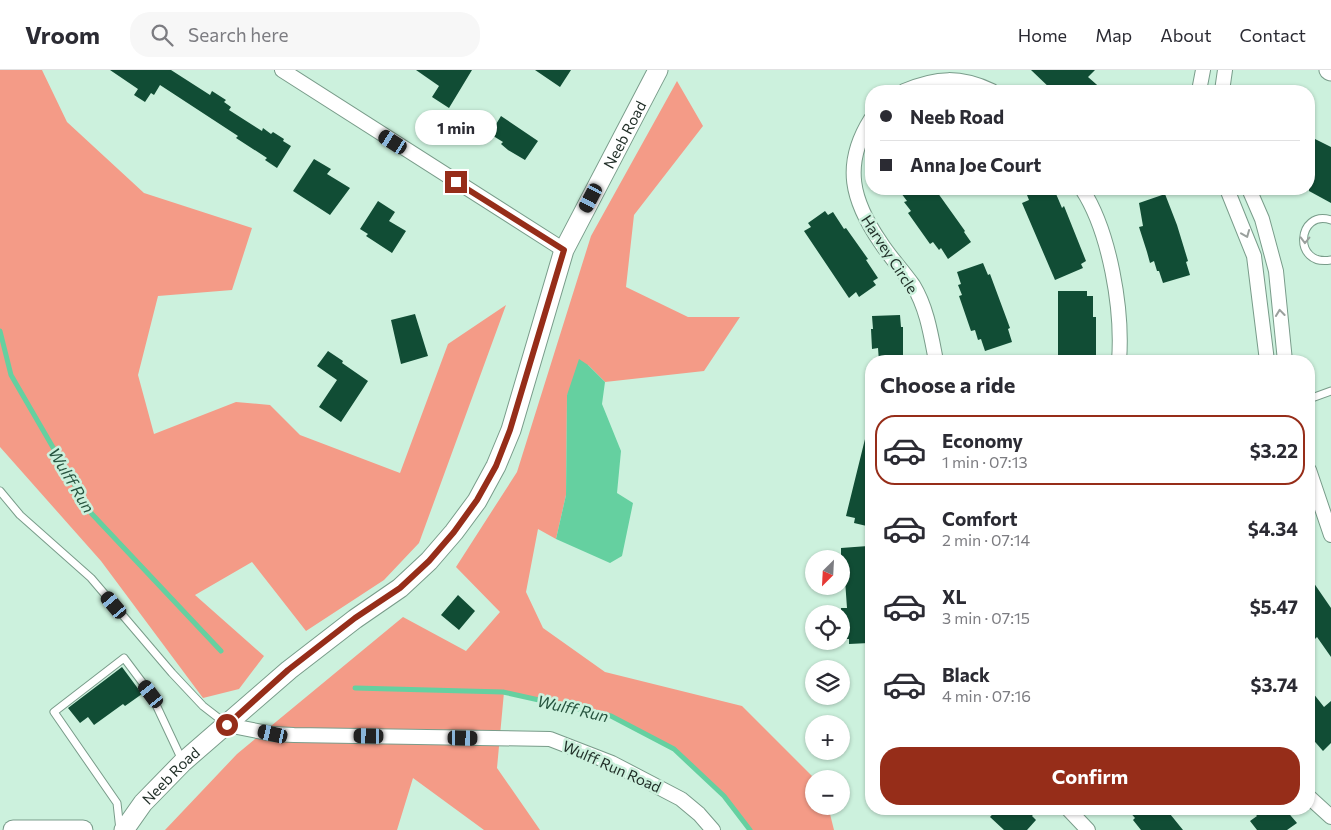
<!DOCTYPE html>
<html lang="en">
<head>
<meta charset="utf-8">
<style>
  :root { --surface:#fff; --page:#f7f7f7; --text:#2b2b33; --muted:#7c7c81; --line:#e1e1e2; --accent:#962d19 }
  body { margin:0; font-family:Commissioner,sans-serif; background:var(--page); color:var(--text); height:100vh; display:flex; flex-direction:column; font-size:19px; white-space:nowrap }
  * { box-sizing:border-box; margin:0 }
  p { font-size:16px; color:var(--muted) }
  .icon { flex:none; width:28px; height:28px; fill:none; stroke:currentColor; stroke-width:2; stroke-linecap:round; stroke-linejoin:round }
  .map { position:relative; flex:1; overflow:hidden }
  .side { position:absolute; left:865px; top:285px; width:450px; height:460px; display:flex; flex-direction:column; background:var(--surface); border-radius:20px; box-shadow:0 1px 4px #0004 }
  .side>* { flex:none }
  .guide { position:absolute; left:865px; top:15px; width:450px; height:110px; border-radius:20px; box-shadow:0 1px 4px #0004; display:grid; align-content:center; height:110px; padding:0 15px; background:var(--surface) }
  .needle { width:32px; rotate:204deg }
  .buttons { position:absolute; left:805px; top:480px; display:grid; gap:10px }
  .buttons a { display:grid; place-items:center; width:45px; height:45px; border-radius:50%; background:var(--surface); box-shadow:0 1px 4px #0004; font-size:25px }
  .end { position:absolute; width:22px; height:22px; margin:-11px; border:6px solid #962d19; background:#fff; box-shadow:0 0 0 2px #fff }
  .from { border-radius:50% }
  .bubble { position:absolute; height:35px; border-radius:18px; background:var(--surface); box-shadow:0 1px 4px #0004; font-size:16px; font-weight:700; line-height:35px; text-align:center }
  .car { position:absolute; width:15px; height:30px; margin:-15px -8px; border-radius:6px; box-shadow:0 0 4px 1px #0007; background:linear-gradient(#222 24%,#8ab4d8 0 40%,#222 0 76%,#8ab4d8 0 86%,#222 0) }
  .guide b { display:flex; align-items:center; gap:18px; height:48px; font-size:19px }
  .guide b+b { border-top:1px solid var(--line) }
  .guide i { width:12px; height:12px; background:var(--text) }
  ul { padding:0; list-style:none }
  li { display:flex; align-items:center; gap:15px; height:70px; margin:0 10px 8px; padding:0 5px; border:2px solid transparent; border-radius:20px }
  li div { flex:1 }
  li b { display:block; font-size:19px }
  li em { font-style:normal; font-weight:700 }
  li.on { border-color:var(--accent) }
  li>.icon { width:45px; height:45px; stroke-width:1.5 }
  h2 { padding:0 15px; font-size:22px; line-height:60px }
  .cta { display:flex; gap:10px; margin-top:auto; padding:10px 15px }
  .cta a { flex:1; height:58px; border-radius:20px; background:var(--accent); color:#fff; font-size:20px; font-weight:700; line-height:58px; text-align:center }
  header { display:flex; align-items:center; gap:30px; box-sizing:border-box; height:70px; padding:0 25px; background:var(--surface); border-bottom:1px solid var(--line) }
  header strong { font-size:24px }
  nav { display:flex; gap:28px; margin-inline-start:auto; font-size:18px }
  .search { width:350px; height:45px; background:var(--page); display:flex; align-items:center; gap:12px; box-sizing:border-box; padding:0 18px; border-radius:20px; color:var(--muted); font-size:19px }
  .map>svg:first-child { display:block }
  .green { fill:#f49b87 }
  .water { fill:#65d0a0 }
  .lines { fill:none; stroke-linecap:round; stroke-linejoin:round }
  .stream { stroke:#65d0a0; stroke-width:5 }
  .building { fill:#114d35 }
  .lane-casing { stroke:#799c8a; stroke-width:9 }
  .street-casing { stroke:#799c8a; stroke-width:16 }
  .secondary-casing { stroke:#799c8a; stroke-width:21 }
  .lane { stroke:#fff; stroke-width:7 }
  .street { stroke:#fff; stroke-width:14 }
  .secondary { stroke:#fff; stroke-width:19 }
  .oneway { stroke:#9aa09d }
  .route { stroke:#962d19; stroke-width:6 }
  .labels { text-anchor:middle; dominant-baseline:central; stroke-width:5; stroke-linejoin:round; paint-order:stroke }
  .street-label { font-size:15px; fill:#1f2d26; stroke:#ccf1dd }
  .water-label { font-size:16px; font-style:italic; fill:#27543f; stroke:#ccf1dd }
</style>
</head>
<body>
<header>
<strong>Vroom</strong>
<div class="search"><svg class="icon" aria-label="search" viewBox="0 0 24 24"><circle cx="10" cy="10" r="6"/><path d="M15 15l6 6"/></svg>Search here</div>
<nav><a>Home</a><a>Map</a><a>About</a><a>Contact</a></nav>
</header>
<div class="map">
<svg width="1331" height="760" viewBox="0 0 1331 760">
  <rect width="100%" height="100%" fill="#ccf1dd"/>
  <!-- green -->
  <path class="green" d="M 0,0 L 42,0 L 67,52 L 144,123 L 252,158 L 232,220 L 158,226 L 138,305 L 154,364 L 236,332 L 270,335 L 300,365 L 400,403 L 448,274 L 506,235 L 419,473 L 384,510 L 306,561 L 252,492 L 195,525 L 264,586 L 239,619 L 203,628 L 101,491 L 0,377 Z
    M 677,11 L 703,56 L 634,145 L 626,217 L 688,247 L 740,247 L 704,301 L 605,312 L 588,295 L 567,325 L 566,425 L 556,469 L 538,459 L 526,522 L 543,558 L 605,602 L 742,636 L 815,709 L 814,709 L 814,736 L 828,736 L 834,760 L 750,760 L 724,726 L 674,679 L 611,646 L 504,622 L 497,698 L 540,760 L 484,760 L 413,708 L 397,760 L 165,760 L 237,684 L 403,547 L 466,581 L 500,542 L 456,497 L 517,402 L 591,166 Z"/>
  <!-- water -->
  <path class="water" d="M 579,289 L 588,295 L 605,312 L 602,334 L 621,381 L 617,423 L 633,433 L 622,486 L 610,493 L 556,469 L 566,425 L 567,325 Z"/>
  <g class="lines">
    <!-- stream -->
    <path class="stream" d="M 0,261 L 11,305 L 91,443 L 221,581
      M 355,618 L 503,622 L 611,646 L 674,679 L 724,726 L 750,760"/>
  </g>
  <!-- building -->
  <path class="building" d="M 110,0 L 171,0 L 210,25 L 212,21 L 226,30 L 224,32 L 231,37 L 229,40 L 262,61 L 263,58 L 271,64 L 273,62 L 284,69 L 283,71 L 291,76 L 277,98 L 265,90 L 267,88 L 236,68 L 238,66 L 160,15 L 154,25 L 151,23 L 145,32 L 134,25 L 138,19 Z
    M 416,0 L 472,0 L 449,38 L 432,27 L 439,16 Z
    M 535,0 L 571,0 L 560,17 Z
    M 1031,0 L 1095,0 L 1088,7 L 1104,21 L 1053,21 Z
    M 501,46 L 538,71 L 525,90 L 508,80 L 501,74 L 503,72 L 490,64 Z
    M 1309,66 L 1331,77 L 1331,133 L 1309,121 Z
    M 314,89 L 331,99 L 327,104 L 350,118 L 330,145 L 293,121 Z
    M 898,119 L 935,119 L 965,161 L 964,162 L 971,172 L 948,189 L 941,178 L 939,180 L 933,172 L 930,174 L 908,143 L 911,141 L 904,132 L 907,131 Z
    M 1042,119 L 1054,119 L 1062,138 L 1064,136 L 1086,191 L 1081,194 L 1083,198 L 1055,210 L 1022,133 L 1029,130 L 1027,125 Z
    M 1165,124 L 1177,155 L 1188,191 L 1186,192 L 1190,205 L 1163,213 L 1159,201 L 1157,201 L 1154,191 L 1150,193 L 1147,182 L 1139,157 L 1143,156 L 1139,133 Z
    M 378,131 L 395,142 L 389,151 L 406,161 L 392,183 L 366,166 L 368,164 L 360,159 Z
    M 825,141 L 828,145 L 833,142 L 844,159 L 846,158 L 868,189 L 866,190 L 878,208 L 873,211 L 876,215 L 859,227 L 856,222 L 849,228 L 804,161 L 811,157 L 808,153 Z
    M 983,193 L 988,205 L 990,204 L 1010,258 L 1008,259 L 1012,272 L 985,281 L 981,269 L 978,270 L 975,260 L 971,261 L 959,226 L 962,225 L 958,215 L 961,214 L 957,202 Z
    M 1058,221 L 1087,221 L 1087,226 L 1093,226 L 1093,247 L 1096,247 L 1096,285 L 1093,285 L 1093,291 L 1058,291 Z
    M 415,244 L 428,286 L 401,294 L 391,250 Z
    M 900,245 L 901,257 L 903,257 L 903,291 L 879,291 L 878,278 L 872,279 L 871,259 L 873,259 L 872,246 Z
    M 328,281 L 343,291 L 342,293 L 368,311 L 341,352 L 319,337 L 337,310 L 317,296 Z
    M 866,365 L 871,365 L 871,457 L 854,453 L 855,448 L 846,446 Z
    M 868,476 L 871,503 L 871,508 L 870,509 L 871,568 L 869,568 L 869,573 L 849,574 L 849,569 L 841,569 L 841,538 L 847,538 L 845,510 L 841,510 L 841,478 Z
    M 1309,506 L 1331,538 L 1331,587 L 1317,567 L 1315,569 L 1309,560 Z
    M 458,525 L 475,541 L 459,560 L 441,545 Z
    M 122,597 L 142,624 L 125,636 L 123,634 L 94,655 L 88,647 L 80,653 L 68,638 Z
    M 1309,618 L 1324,637 L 1331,631 L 1331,673 L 1323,681 L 1309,665 Z
    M 997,739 L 1038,739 L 1032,746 L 1036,750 L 1027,760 L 1004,760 L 990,747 Z
    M 1127,739 L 1166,739 L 1183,760 L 1141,760 L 1133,750 L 1135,748 Z
    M 1251,739 L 1285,739 L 1297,753 L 1287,760 L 1257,760 L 1250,751 L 1257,746 Z"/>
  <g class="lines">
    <!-- lane casing -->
    <g class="lane-casing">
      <path id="lane" d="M 1331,150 C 1297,139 1292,197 1331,190
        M 1309,329 L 1331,321
        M 0,421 L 20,445 L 91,508 L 172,603 L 203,636 L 225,653
        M 120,760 L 117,733 L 54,642 L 124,588 L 151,624 L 182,690"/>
    </g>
    <!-- street casing -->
    <g class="street-casing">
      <path id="street" d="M 282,0 L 564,180
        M 904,21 C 937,7 960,6 992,21
        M 1199,21 L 1203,0
        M 1222,21 L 1225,0
        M 871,49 C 842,95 852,131 881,173 C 890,187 903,201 913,215 C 927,238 931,265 936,291
        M 1082,119 C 1110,162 1123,240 1119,291
        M 1227,119 L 1254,186 L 1267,291
        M 1249,119 L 1262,149 L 1276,201 L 1285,291
        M 1309,400 L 1331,465
        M 227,655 L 273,664 L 294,665 L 550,669 L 612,693 L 681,729 L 699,744 L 713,760
        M 1309,727 L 1331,747
        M 1068,739 L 1088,760"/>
    </g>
    <!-- secondary casing -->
    <g class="secondary-casing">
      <g id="secondary">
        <path d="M 1329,0 L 1331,1"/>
        <path d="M 13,760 L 83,760"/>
        <path id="s1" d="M 124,760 L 143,733 L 183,692 L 289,600 L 355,549 L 400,518 L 429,491 L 454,462 L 477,431 L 496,396 L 511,360 L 564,180 L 658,0"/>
      </g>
    </g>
    <!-- lane -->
    <use href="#lane" class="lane"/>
    <!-- street -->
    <use href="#street" class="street"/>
    <!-- secondary -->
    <use href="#secondary" class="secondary"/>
  </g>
  <!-- one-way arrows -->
  <defs><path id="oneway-chevron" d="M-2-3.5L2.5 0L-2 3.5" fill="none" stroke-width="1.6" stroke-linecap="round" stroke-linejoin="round" transform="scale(1.25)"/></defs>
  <g class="oneway">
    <use href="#oneway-chevron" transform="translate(1246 164) rotate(68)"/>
    <use href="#oneway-chevron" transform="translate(1305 170) rotate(91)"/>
    <use href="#oneway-chevron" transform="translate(1280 243) rotate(-96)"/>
  </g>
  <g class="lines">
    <!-- route -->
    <path class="route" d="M 227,655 L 288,600 L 355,548 L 400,518 L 429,491 L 454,462 L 477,430 L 496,396 L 510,360 L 564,180 L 456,112"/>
  </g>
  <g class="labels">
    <!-- street labels -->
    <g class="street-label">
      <text stroke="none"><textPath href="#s1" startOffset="882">Neeb Road</textPath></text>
      <text transform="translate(890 184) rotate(57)">Harvey Circle</text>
      <text transform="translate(612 696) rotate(24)">Wulff Run Road</text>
      <text stroke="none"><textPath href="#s1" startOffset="72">Neeb Road</textPath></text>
    </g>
    <!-- water labels -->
    <g class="water-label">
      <text transform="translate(72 410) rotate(59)">Wulff Run</text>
      <text transform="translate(573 638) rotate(13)">Wulff Run</text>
    </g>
  </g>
</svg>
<div class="buttons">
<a><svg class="needle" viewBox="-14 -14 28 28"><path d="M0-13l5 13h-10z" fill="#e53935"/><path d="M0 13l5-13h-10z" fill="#7c7c81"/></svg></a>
<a><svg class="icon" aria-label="locate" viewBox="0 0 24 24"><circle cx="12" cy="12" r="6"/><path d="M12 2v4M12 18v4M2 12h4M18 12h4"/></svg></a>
<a><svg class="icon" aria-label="layers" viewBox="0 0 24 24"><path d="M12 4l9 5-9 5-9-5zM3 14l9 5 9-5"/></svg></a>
<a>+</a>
<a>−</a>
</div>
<i class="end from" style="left:227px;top:655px"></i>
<i class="end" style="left:456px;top:112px"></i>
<div class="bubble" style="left:415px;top:40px;width:82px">1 min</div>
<i class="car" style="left:393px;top:72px;rotate:303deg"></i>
<i class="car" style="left:591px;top:128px;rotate:208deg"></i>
<i class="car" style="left:114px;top:535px;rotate:320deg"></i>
<i class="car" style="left:151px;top:624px;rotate:323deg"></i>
<i class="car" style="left:273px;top:664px;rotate:283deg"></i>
<i class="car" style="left:369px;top:666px;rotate:271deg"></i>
<i class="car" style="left:463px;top:668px;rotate:91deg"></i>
<div class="guide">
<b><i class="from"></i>Neeb Road</b>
<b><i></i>Anna Joe Court</b>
</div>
<section class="side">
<h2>Choose a ride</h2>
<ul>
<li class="on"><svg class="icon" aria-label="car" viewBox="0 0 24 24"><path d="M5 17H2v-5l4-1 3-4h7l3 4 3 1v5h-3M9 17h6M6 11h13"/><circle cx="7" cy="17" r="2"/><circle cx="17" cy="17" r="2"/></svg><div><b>Economy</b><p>1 min · 07:13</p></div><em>$3.22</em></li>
<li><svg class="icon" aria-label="car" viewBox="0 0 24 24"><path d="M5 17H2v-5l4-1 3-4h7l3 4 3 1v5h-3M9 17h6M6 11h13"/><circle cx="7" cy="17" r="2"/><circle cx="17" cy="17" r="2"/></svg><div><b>Comfort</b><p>2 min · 07:14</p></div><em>$4.34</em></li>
<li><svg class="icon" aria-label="car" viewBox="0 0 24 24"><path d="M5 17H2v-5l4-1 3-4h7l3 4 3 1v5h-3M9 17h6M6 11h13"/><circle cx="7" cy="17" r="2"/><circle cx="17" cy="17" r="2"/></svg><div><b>XL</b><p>3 min · 07:15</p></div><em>$5.47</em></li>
<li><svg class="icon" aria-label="car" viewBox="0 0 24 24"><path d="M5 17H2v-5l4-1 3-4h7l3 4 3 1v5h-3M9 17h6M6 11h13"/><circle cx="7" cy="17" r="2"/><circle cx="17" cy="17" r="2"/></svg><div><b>Black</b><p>4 min · 07:16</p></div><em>$3.74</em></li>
</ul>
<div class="cta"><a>Confirm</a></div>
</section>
</div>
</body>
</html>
